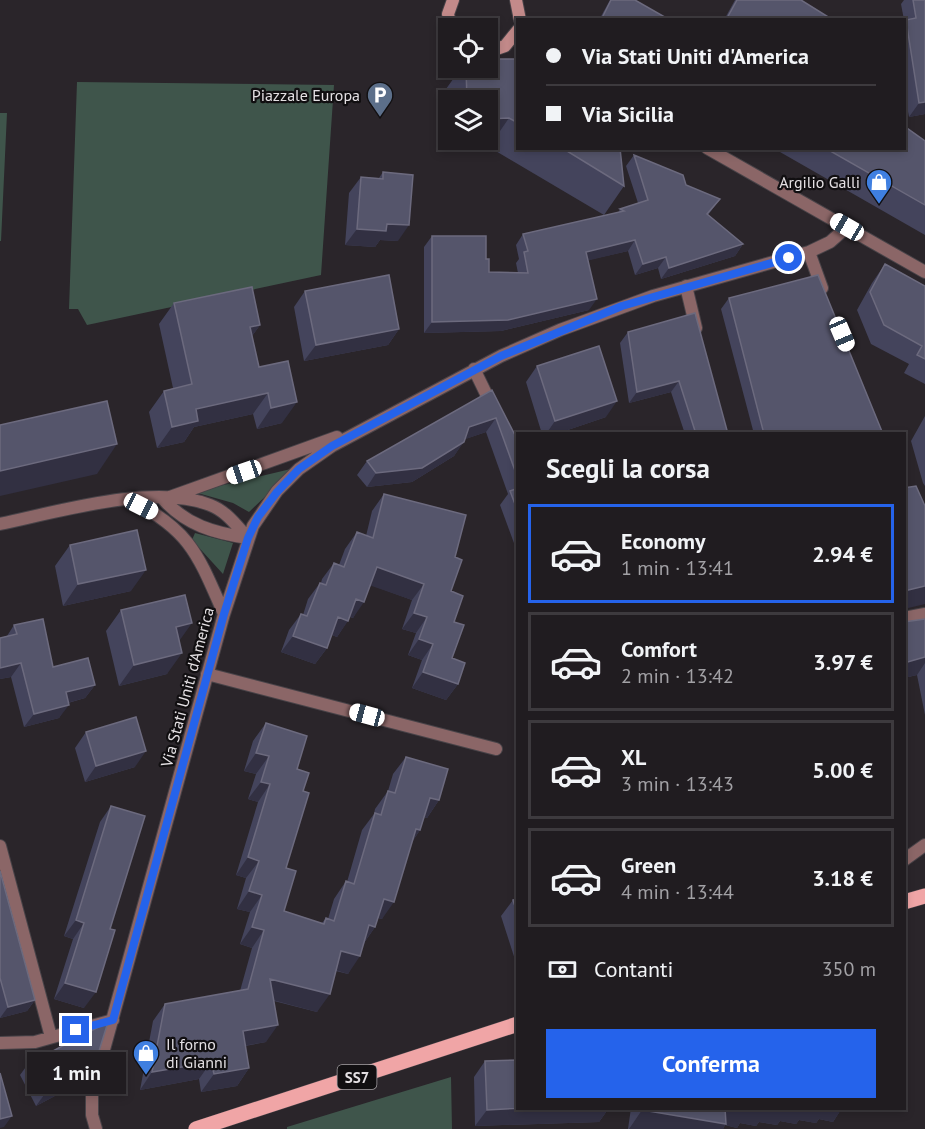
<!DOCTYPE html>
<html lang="it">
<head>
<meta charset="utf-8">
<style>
  :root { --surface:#201c20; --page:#2d292d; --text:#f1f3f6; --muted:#a2a1a5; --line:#3d3a3e; --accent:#2563eb }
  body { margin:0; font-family:"PT Sans",sans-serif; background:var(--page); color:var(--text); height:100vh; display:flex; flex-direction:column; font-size:22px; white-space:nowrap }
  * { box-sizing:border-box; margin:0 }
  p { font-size:20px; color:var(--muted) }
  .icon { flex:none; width:33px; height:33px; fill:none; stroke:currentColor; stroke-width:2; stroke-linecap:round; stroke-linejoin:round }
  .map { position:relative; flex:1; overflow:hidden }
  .details { position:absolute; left:516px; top:432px; width:390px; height:678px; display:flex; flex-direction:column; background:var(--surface); border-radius:0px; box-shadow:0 3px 9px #0003,0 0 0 2px var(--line) }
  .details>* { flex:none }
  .top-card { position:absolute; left:516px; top:18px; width:390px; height:132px; border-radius:0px; box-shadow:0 3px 9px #0003,0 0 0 2px var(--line); display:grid; align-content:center; height:132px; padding:0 30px; background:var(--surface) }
  .buttons { position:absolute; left:438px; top:18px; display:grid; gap:12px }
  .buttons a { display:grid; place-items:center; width:60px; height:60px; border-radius:0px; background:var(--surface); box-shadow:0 3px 9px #0003,0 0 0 2px var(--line); font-size:30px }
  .end { position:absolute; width:27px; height:27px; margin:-14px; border:8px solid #2563eb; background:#fff; box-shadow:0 0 0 3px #fff }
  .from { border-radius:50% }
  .bubble { position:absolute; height:42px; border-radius:0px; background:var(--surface); box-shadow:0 3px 9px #0003,0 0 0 2px var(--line); font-size:20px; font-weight:600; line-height:42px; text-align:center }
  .car { position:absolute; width:18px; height:36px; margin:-18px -9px; border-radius:8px; box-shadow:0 0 4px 2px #0007; background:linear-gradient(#fff 24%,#345 0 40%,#fff 0 76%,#345 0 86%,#fff 0) }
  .top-card b { display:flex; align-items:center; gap:21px; height:57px; font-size:22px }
  .top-card b+b { border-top:2px solid var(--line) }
  .top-card i { width:15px; height:15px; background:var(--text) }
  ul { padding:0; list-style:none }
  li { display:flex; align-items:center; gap:18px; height:99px; margin:0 12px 9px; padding:0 18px; border:3px solid var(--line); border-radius:0px }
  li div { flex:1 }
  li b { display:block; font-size:22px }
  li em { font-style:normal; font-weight:600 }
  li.current { border-color:var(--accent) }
  li>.icon { width:54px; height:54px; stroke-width:1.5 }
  h2 { padding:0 30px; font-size:27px; line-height:72px }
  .pay { display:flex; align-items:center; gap:15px; height:66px; padding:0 30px; font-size:22px }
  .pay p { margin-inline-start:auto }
  .button { display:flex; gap:12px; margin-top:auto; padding:12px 30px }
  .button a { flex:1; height:69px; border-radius:0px; background:var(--accent); color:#fff; font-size:24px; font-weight:600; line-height:69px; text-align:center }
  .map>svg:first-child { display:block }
  .green { fill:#3f554b }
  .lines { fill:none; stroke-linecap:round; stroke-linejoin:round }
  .minor-casing { stroke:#484348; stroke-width:14 }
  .secondary-casing { stroke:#484348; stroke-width:14 }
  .primary-casing { stroke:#484348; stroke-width:16 }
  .minor { stroke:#8b6667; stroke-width:12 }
  .secondary { stroke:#c38a8a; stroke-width:12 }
  .primary { stroke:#f0a5a6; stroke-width:15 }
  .wall { fill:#44445c; fill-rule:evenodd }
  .shaded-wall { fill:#323042 }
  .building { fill:#55556b; stroke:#6c6a7e; stroke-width:1.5 }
  .route { stroke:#2563eb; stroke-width:8 }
  .labels { text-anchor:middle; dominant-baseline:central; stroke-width:4.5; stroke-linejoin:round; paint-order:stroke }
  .shield { fill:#110f11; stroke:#a5a1a4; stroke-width:1.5 }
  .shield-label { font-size:15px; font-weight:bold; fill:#e4e0e3 }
  .poi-label { font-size:16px; fill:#e4e0e3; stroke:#110f11; text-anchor:end }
  .street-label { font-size:16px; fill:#e4e0e3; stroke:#110f11 }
</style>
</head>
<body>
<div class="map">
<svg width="925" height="1129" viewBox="0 0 925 1129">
  <rect width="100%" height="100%" fill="#2a252a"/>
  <!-- green -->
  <path class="green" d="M 77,82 L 334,85 L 321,275 L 87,325 L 78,309 L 69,309 Z
    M 0,113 L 7,113 L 1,241 L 0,241 Z
    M 295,468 L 249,512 L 233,503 L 194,492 Z
    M 195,533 L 233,543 L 223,574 L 192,540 Z
    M 451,1077 L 452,1129 L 287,1129 L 287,1127 Z"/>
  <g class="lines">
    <!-- minor casing -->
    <g class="minor-casing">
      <path id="minor" d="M 707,148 L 925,272
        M 809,252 L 822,288
        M 686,286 L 696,328
        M 474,369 L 493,408
        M 170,497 L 337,437
        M 163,499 C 186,525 214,533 248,538
        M 131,500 C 191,531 198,555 224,614
        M 0,524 C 57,512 154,483 210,505 C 226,511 236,525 248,538
        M 904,618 L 925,614
        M 207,674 L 496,749
        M 0,846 L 51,1037
        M 904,860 L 925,845
        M 0,1043 L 35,1042 L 113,1020
        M 96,1129 L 92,1115 L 92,1093 L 224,614 L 253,526 L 277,491 L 299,469 L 332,446 L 501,356 L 560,330 L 653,296 L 809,252 L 830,242 L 847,227"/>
    </g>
    <!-- secondary casing -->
    <g class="secondary-casing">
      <path id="secondary" d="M 516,0 L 520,20
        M 451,28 L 448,14 L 453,0
        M 488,52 L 505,46 L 518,30"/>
    </g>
    <!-- primary casing -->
    <g class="primary-casing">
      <path id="primary" d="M 904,902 L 925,896
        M 196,1129 L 518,1024"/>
    </g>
    <!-- minor -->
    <use href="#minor" class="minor"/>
    <!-- secondary -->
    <use href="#secondary" class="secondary"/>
    <!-- primary -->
    <use href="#primary" class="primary"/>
  </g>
  <!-- wall -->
  <path class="wall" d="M 610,0 L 635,0 L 670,20 L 599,20 Z
    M 735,0 L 801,0 L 829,20 L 724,20 Z
    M 904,0 L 925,0 L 925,114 L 909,117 L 904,90 L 904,20 L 901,4 Z
    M 518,59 L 518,148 L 620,148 L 624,186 L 604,215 L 489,147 L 447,150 L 446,89 L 461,68 L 488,68 ZM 448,100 L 488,100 L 488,140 L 448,140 Z
    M 907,128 L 925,141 L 925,235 L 773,148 L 904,148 Z
    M 634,155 L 686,185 L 720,199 L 708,215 L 743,244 L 735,256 L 661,279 L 658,268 L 635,275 L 628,251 L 588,260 L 589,310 L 501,331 L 424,333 L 424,247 L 432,236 L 486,259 L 489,272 L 518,273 L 516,263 L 519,259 L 516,245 L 523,234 L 618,213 L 620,209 L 638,203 L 626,166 Z
    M 383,172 L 398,241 L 380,240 L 375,247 L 345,245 L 349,193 L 361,177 L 379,178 Z
    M 885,264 L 925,286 L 925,384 L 904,373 L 909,364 L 871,344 L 857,310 L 872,283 Z
    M 305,291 L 399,329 L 388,345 L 304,361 L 294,307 Z
    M 729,298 L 883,434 L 754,434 L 721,309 Z
    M 174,303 L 260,325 L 252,336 L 259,367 L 282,423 L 257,429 L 253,414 L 194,427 L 184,442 L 157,448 L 149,412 L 164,391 L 173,388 L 159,324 Z
    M 695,313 L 728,434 L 685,434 L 671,392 L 629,403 L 620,343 L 628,332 Z
    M 537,366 L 606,417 L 556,434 L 542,434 L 526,382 Z
    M 492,390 L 518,441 L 518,554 L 500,505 L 508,494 L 486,432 L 465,439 L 454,456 L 412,482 L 367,487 L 357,475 L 367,461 Z
    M 925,416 L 925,486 L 923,483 L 911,441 Z
    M 384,494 L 455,557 L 451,591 L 454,622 L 452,658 L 458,684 L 446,700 L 412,688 L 422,660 L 408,655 L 416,633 L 402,629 L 412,600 L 371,585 L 353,618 L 350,617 L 337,637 L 332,635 L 327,648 L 315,664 L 281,652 L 289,630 L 301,614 L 303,615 L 308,599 L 320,583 L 321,583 L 322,579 L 334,563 L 339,565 L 345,549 L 357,532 L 366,536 L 372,511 Z
    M 70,545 L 131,591 L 63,606 L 55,566 Z
    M 121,610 L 179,642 L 167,674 L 119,686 L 106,631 Z
    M 925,619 L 925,715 L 917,675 L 904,678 L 904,622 Z
    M 14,625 L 53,667 L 95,685 L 85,698 L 68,703 L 59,718 L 24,727 L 11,677 L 0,679 L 0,638 L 7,636 Z
    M 266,723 L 297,769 L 303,791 L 286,868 L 284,911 L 322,923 L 326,918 L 328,919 L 334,899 L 346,881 L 347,882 L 362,830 L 374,814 L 375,809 L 388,791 L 393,774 L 406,757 L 439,800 L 427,818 L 424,817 L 420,830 L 412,842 L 382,919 L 378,918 L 375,927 L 364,943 L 348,974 L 336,971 L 317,1012 L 274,1001 L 266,1042 L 245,1046 L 249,1068 L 237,1086 L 201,1092 L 199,1079 L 140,1090 L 153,1021 L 165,1004 L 240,991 L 252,948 L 240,944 L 250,912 L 237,909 L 246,878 L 236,875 L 258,802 L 248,799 L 256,774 L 244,771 L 253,741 Z
    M 86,732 L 135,767 L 85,782 L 75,748 Z
    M 111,806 L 84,1008 L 54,999 L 73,939 L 64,936 L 100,822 Z
    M 0,871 L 35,1000 L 27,1011 L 0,1018 Z
    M 518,899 L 518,969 L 501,916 L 513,900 Z
    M 485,1061 L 518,1108 L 609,1108 L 599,1122 L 475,1126 L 474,1077 Z
    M 28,1064 L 87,1079 L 36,1106 L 20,1075 Z
    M 631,1108 L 842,1108 L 833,1122 L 819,1119 L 816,1123 L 799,1120 L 796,1124 L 780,1121 L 777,1125 L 759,1122 L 756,1126 L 740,1123 L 737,1128 L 725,1125 L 723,1129 L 628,1129 Z"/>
  <!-- shaded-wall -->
  <path class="shaded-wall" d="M 925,102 L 925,114 L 909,117 L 919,103 Z
    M 509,118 L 489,147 L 447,150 L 454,140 L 488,140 L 488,119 Z
    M 387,224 L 409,225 L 398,241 L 380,240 L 375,247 L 345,245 L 357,229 Z
    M 635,240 L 628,251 L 578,263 L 586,252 Z
    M 743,244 L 735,256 L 661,279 L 669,268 Z
    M 666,257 L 658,268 L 635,275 L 643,264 Z
    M 597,299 L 589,310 L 501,331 L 424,333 L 432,322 Z
    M 260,325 L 245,346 L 250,327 Z
    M 399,329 L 388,345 L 304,361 L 316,345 Z
    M 679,381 L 671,392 L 629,403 L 637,392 Z
    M 268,393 L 253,414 L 194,427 L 184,442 L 157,448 L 172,427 L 196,409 Z
    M 617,401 L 606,417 L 556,434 L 546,434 L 555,421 Z
    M 297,402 L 282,423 L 257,429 L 271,408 Z
    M 496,418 L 486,432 L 460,441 L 469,427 Z
    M 464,442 L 454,456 L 412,482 L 367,487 L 376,473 Z
    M 117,444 L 97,474 L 0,496 L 0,471 Z
    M 377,567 L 424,584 L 412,600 L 366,584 Z
    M 146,570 L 131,591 L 63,606 L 78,584 Z
    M 925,586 L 925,604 L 904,609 L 904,591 Z
    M 356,599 L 364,602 L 353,618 L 345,615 Z
    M 414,613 L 427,617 L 416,633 L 402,629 Z
    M 338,617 L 348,621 L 337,637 L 327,633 Z
    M 192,623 L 177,644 L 176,627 Z
    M 293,636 L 327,648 L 315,664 L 281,652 Z
    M 419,639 L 433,644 L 422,660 L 408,655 Z
    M 182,653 L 167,674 L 119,686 L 134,665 Z
    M 925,657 L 925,663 L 917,675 L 904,678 L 904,663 Z
    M 21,663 L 11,677 L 0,679 L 0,668 Z
    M 423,672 L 458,684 L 446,700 L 412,688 Z
    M 95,685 L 85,698 L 56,706 L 66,692 Z
    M 69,705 L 59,718 L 24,727 L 34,714 Z
    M 146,751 L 135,767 L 85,782 L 96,766 Z
    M 256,753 L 269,756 L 256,774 L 244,771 Z
    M 261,782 L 270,784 L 258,802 L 248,799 Z
    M 430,798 L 439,800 L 427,818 L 418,815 Z
    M 416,829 L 420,830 L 408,848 Z
    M 248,857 L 259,861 L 246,878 L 236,875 Z
    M 249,891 L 262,895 L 250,912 L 237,909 Z
    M 384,899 L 394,902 L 382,919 L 371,916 Z
    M 76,920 L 84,923 L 73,939 L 64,936 Z
    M 369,925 L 375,927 L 363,944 Z
    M 252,927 L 264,930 L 252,948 L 240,944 Z
    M 341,951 L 360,956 L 348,974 L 329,968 Z
    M 270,979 L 330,994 L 317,1012 L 258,996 Z
    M 65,983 L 96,992 L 84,1008 L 54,999 Z
    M 35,1000 L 27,1011 L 0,1018 L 8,1007 Z
    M 278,1025 L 266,1042 L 230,1048 L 243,1031 Z
    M 211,1062 L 199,1079 L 140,1090 L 152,1072 Z
    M 94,1067 L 87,1079 L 36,1106 L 44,1095 Z
    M 249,1068 L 237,1086 L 201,1092 L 214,1074 Z
    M 524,1108 L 609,1108 L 599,1122 L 475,1126 L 487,1110 Z
    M 719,1108 L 842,1108 L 833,1122 L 819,1119 L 816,1123 L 799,1120 L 796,1124 L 780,1121 L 777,1125 L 759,1122 L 756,1126 L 740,1123 L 737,1128 L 725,1125 L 723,1129 L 629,1129 L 642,1110 Z
    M 12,1116 L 4,1127 L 0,1128 L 0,1119 Z"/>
  <!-- building -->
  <path class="building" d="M 611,0 L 635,0 L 670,20 L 601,20 Z
    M 737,0 L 801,0 L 830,18 L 829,20 L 726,20 Z
    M 913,0 L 925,0 L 925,102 L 919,103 L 906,20 L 916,18 Z
    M 488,59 L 518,59 L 518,123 L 509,118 L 488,119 L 488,100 L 467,100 L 466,68 L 488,68 Z
    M 904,104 L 906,104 L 907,128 L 925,141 L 925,205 L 825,148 L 904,148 Z
    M 562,148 L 620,148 L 624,186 Z
    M 634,155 L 683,175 L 686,185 L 720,199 L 707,214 L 743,244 L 669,268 L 666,257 L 643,264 L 635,240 L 586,252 L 597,299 L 508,320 L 432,322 L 432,236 L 486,236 L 486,259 L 489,259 L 489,272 L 528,273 L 524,252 L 528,251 L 523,234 L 624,211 L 620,209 L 648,200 Z
    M 383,172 L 413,175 L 409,225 L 387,224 L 386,231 L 357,229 L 361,177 L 383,179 Z
    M 885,264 L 925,286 L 925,359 L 917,355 L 922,346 L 884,325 L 870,292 Z
    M 389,275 L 399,329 L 316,345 L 305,291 Z
    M 818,275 L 883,434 L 764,434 L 729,298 Z
    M 252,287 L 260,325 L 250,327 L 259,367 L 288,361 L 297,402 L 271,408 L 268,393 L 196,409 L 198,421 L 172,427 L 164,391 L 192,384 L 174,303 Z
    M 695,313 L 728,434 L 696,434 L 679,381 L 637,392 L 628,332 Z
    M 599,346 L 617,401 L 555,421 L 537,366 Z
    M 492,390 L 518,441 L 518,479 L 496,418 L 469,427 L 464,442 L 422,468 L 376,473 L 367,461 Z
    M 107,401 L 117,444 L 0,471 L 0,425 Z
    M 916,486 L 925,506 L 925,586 L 904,591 L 904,488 Z
    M 518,488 L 518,512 L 510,491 Z
    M 384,494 L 466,515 L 455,557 L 462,560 L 451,591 L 463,596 L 454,622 L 464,625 L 452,658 L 465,663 L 458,684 L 423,672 L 433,644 L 419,639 L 427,617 L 414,613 L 424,584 L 377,567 L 364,602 L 356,599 L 348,621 L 338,617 L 327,648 L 293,636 L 301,614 L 307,616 L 320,583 L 326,585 L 334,563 L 344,567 L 357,532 L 373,538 Z
    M 137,530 L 146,570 L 78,584 L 70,545 Z
    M 185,595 L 192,623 L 176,627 L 182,653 L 134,665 L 121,610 Z
    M 43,619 L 53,667 L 88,658 L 95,685 L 66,692 L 69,705 L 34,714 L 21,663 L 0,668 L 0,638 L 17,634 L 14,625 Z
    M 925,619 L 925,657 L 904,663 L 904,622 Z
    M 136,717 L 146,751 L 96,766 L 86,732 Z
    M 266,723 L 307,736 L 297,769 L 309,773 L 303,791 L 309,793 L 286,868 L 296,871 L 284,911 L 324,924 L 326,918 L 334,921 L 346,881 L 354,884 L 375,813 L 381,815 L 388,791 L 395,793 L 406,757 L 448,769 L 439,800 L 430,798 L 420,830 L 416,829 L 394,902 L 384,899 L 375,927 L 369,925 L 360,956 L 341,951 L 330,994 L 270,979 L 278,1025 L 243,1031 L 249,1068 L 214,1074 L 211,1062 L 152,1072 L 165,1004 L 248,989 L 264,930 L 252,927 L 262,895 L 249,891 L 259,861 L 248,857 L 270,784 L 261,782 L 269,756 L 256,753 Z
    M 111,806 L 145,816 L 110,929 L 115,930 L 96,992 L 65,983 L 84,923 L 76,920 Z
    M 0,871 L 35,1000 L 8,1007 L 0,978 Z
    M 518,899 L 518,916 L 513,900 Z
    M 108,1022 L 94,1067 L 44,1095 L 28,1064 Z
    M 518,1060 L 518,1108 L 524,1108 L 487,1110 L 485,1061 Z
    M 0,1073 L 12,1116 L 0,1119 Z
    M 643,1108 L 725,1108 L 726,1124 L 642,1110 Z"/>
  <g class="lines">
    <!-- route -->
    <path class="route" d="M 76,1030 L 113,1020 L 224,614 L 248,538 L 258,517 L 277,492 L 299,469 L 332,446 L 501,356 L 622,306 L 789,258"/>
  </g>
  <!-- icons -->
  <defs>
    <g id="parking-pin" transform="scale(1.35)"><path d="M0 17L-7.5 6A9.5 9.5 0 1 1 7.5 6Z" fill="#5c6f8a" stroke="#110f11"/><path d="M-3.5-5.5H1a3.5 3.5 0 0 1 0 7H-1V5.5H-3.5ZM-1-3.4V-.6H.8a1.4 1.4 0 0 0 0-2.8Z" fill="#fff"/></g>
    <g id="shop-pin" transform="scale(1.35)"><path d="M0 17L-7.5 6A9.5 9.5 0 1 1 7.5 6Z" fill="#3f7fe0" stroke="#110f11"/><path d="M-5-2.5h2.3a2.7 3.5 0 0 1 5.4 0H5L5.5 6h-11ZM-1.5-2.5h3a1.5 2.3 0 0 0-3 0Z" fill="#fff"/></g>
  </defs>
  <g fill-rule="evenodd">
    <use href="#parking-pin" x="380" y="95"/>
    <use href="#shop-pin" x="879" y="182"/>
    <use href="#shop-pin" x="146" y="1053"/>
  </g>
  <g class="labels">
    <!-- shield labels -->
    <rect class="shield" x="337.5" y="1065" width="39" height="24" rx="4.5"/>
    <g class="shield-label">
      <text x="357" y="1077">SS7</text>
    </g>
    <!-- poi labels -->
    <g class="poi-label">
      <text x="360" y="95">Piazzale Europa</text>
      <text x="860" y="182">Argilio Galli</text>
      <text x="166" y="1044" text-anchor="start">Il forno<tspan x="166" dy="18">di Gianni</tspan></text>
    </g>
    <!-- street labels -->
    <g class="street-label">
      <text transform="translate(187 687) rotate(-75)">Via Stati Uniti d'America</text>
    </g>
  </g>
</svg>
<div class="buttons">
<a><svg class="icon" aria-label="locate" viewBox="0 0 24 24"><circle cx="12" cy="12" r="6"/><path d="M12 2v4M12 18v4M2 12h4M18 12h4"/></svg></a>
<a><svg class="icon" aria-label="layers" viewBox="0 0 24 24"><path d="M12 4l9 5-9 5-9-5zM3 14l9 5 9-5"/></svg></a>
</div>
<i class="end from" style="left:789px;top:258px"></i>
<i class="end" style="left:76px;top:1030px"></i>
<div class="bubble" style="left:27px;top:1052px;width:99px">1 min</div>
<i class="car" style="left:847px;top:227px;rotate:300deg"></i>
<i class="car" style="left:842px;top:334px;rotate:157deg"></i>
<i class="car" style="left:244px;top:472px;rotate:251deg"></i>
<i class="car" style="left:141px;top:506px;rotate:117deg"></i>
<i class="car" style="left:367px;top:715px;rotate:285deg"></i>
<div class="top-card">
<b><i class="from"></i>Via Stati Uniti d'America</b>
<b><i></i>Via Sicilia</b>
</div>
<section class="details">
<h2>Scegli la corsa</h2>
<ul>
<li class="current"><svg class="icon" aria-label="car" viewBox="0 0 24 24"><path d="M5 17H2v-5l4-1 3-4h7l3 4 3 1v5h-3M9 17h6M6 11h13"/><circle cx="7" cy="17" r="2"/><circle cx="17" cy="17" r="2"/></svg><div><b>Economy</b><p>1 min · 13:41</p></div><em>2.94 €</em></li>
<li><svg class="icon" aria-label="car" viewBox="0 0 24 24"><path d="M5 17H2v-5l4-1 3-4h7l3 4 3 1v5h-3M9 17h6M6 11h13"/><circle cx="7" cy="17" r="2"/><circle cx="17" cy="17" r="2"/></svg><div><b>Comfort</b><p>2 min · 13:42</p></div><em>3.97 €</em></li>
<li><svg class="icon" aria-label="car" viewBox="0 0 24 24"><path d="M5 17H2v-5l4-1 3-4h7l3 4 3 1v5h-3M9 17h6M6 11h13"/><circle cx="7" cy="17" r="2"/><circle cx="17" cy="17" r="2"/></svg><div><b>XL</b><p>3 min · 13:43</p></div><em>5.00 €</em></li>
<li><svg class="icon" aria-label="car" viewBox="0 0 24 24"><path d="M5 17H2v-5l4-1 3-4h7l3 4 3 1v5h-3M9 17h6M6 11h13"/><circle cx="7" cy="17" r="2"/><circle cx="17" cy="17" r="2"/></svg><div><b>Green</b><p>4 min · 13:44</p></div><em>3.18 €</em></li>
</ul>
<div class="pay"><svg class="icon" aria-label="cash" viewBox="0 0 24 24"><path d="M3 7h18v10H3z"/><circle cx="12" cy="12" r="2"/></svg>Contanti<p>350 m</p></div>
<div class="button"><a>Conferma</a></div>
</section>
</div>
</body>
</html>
